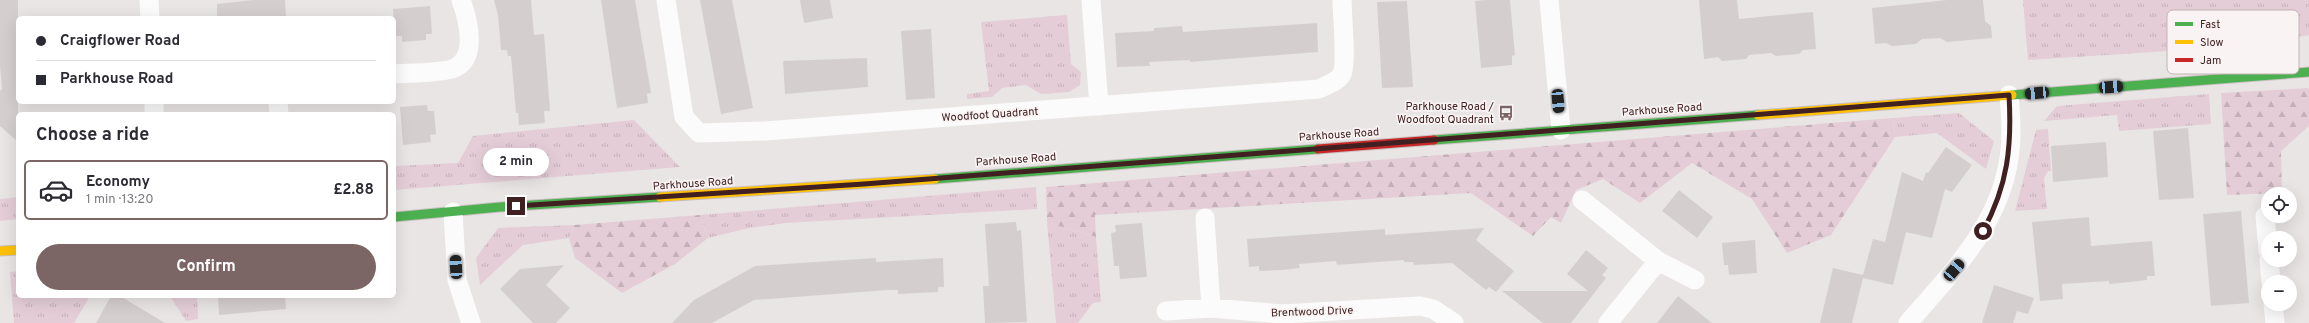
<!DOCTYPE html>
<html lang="en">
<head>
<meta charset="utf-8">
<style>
  :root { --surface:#fff; --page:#f7f7f7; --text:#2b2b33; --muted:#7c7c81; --line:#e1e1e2; --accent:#7c6565 }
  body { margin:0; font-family:Overpass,sans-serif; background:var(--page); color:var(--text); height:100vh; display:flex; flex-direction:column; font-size:15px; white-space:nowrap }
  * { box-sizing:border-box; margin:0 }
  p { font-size:13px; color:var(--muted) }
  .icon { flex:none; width:22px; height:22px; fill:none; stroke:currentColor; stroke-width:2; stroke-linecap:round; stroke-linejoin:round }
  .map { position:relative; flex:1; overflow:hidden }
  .side { position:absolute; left:16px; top:112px; width:380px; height:186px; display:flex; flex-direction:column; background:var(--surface); border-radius:6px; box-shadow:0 4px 16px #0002 }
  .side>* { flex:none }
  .banner { position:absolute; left:16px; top:16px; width:380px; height:88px; border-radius:6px; box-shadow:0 4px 16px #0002; display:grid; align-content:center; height:88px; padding:0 20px; background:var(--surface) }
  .controls { position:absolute; left:2261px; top:187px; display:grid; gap:8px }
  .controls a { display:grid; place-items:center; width:36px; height:36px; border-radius:50%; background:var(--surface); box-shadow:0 4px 16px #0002; font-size:20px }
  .end { position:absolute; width:18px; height:18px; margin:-9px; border:5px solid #402020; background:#fff; box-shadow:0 0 0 2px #fff }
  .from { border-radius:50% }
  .bubble { position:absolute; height:28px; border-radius:14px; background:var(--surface); box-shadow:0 4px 16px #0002; font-size:13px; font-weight:700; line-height:28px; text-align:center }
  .car { position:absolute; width:12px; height:24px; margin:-12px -6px; border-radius:5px; box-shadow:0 0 3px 1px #0007; background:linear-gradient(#222 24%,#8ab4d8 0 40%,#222 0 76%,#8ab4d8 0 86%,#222 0) }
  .banner b { display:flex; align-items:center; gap:14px; height:38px; font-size:15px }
  .banner b+b { border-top:1px solid var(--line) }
  .banner i { width:10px; height:10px; background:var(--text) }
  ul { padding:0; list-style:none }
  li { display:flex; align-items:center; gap:12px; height:60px; margin:0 8px 6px; padding:0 12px; border:2px solid transparent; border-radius:6px }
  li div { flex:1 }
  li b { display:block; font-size:15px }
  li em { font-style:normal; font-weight:700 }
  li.current { border-color:var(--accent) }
  li>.icon { width:36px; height:36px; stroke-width:1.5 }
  h2 { padding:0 20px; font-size:18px; line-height:48px }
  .primary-button { display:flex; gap:8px; margin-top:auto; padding:8px 20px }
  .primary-button a { flex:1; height:46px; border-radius:24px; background:var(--accent); color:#fff; font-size:16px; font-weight:700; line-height:46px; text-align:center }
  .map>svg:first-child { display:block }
  .grass { fill:url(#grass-tufts) }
  .forest { fill:url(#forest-firs) }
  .building { fill:#d5cecf }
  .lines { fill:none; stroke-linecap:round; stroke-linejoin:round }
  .fast-casing { stroke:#cac0c1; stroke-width:11 }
  .slow-casing { stroke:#cac0c1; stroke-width:11 }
  .jam-casing { stroke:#cac0c1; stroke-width:11 }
  .street { stroke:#fcfbfb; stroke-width:19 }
  .fast { stroke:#4caf50; stroke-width:9 }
  .slow { stroke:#ffc107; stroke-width:9 }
  .jam { stroke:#c62828; stroke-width:9 }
  .route { stroke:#402020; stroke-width:5 }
  .labels { text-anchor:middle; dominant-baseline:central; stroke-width:3.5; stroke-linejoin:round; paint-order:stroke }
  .poi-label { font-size:11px; fill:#402020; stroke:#f9f3f4; text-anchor:end }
  .street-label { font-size:11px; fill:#402020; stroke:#f9f3f4 }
  .key { fill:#f9f3f4; stroke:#c2b4b4; stroke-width:1 }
  .key-label { font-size:11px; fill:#402020 }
</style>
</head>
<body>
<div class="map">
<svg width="2309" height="323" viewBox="0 0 2309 323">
  <defs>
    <pattern id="grass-tufts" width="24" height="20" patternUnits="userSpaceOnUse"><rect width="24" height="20" fill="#e4cdd7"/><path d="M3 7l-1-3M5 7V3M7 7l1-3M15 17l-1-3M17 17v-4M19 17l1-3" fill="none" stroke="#c5b0b8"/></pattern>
    <pattern id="forest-firs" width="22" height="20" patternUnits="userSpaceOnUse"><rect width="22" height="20" fill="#e4cdd7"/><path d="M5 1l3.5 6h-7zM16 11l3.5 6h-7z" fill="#c5b0b8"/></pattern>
  </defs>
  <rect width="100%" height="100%" fill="#eae5e5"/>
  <!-- grass -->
  <path class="grass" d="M 2023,0 L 2309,0 L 2309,35 C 2216,51 2121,53 2028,60 Z
    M 1067,15 L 1071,64 L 1081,72 L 1080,85 L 1069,92 L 1041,94 L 1026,85 L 1002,88 L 992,97 L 967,99 L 967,94 L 989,91 L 981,22 Z
    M 2209,94 L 2211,124 L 2119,131 L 2117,115 L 2044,121 L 2057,106 Z
    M 1959,113 L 1994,141 L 1986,169 L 1937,133 L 1895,137 L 1893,118 Z
    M 634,120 L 680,167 L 394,190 L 394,166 L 458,163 L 473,136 Z
    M 2048,129 L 2051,171 L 2048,171 L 2044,178 L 2047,209 L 2015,211 L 2036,130 Z
    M 1036,187 L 1037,209 L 786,223 L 749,228 L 708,238 L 700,215 Z
    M 18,197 L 18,219 L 0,221 L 0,199 Z
    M 1047,222 L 1096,237 L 1101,302 L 1093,303 L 1078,323 L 1056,323 Z
    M 574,225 L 569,238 L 523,245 L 480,285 L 476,258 L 498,228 Z
    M 18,271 L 18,296 L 90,296 L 74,323 L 14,323 L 10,272 Z
    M 170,296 L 197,296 L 198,319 L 186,321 Z"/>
  <!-- forest -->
  <path class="forest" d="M 2309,88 L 2309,126 L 2281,151 L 2282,193 L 2227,195 L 2221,93 Z
    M 1893,118 L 1895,137 L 1831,235 L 1787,253 L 1752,199 L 1692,163 L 1640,203 L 1603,179 L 1576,190 L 1561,223 L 1551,217 L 1533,236 L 1471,193 L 1095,215 L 1096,237 L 1047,222 L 1046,187 Z
    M 700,215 L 708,238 L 675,264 L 622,293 L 575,258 L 569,238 L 574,225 Z"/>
  <!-- building -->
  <path class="building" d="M 0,0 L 18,0 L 18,142 L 0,126 L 0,91 L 2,89 L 0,66 Z
    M 253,0 L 285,0 L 286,18 L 217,18 L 217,4 Z
    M 494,0 L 531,0 L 534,35 L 544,34 L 550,111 L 544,111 L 545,123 L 519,125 L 518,113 L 516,113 L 511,56 L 508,56 L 507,50 L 501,50 L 498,15 Z
    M 601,0 L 635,0 L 651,93 L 647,94 L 648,103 L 617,108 Z
    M 700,0 L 732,0 L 753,108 L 721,114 Z
    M 800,0 L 830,0 L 833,18 L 804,23 Z
    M 1486,0 L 1510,0 L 1515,55 L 1512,56 L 1512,65 L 1481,68 L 1475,1 Z
    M 1699,0 L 1737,0 L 1739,19 L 1813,12 L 1816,49 L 1803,50 L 1799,54 L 1776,56 L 1771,53 L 1749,55 L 1746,59 L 1722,61 L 1718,57 L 1704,59 Z
    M 1947,0 L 1983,0 L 1985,21 L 1991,26 L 1992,38 L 1947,42 L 1940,38 L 1922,39 L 1916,44 L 1892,46 L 1886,43 L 1875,44 L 1872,8 Z
    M 1407,1 L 1413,87 L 1382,88 L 1377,2 Z
    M 430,6 L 432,34 L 426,34 L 426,40 L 402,42 L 402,36 L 395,36 L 393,9 Z
    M 1317,23 L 1318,52 L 1190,62 L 1190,60 L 1149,62 L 1150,66 L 1117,67 L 1115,33 L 1154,31 L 1154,28 L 1182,26 L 1183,32 Z
    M 931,29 L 935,98 L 906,100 L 901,31 Z
    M 867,58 L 868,87 L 785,94 L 783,61 Z
    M 427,105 L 428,111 L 434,111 L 436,134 L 430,135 L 431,142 L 403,145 L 400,107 Z
    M 2188,128 L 2194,198 L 2159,200 L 2153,131 Z
    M 2106,142 L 2108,177 L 2053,182 L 2051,146 Z
    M 1946,147 L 1972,165 L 1952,192 L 1945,189 L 1932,238 L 1906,232 L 1893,285 L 1863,278 L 1852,323 L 1820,323 L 1833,268 L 1863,275 L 1873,239 L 1885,242 L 1902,172 L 1923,181 L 1926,172 L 1928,173 Z
    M 1679,190 L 1713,217 L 1697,238 L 1662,211 Z
    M 2241,211 L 2249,303 L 2211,306 L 2203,214 Z
    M 2089,217 L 2091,246 L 2152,241 L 2155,276 L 2147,276 L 2147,280 L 2130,282 L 2109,284 L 2109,281 L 2062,284 L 2063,299 L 2040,301 L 2032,222 Z
    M 1016,222 L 1017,231 L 1021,230 L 1027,322 L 985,323 L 983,286 L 989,286 L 985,224 Z
    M 1142,223 L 1147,277 L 1120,279 L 1119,266 L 1114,266 L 1111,233 L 1116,232 L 1115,225 Z
    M 1484,228 L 1476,240 L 1514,271 L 1496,292 L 1489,287 L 1486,290 L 1452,263 L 1414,265 L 1413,262 L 1404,262 L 1404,260 L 1337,265 L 1336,261 L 1299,264 L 1300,268 L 1283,270 L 1259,271 L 1259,266 L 1249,267 L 1247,239 L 1385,229 L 1385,235 Z
    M 1755,240 L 1757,273 L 1729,275 L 1728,265 L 1724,265 L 1722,243 Z
    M 1586,250 L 1608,268 L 1602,275 L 1606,278 L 1571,323 L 1543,323 L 1502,291 L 1588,291 L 1567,274 Z
    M 876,258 L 876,262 L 943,258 L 944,287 L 938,287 L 938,292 L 898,294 L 898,290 L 888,290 L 754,300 L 712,323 L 672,323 L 694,300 L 755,266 Z
    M 564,265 L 546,285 L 570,308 L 556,323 L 533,323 L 500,289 L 520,269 Z
    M 1994,285 L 2034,298 L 2028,314 L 2017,311 L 2013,323 L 1982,323 Z
    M 111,296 L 120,296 L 165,323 L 96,323 Z
    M 218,296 L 285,296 L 286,309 L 219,315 Z
    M 1678,296 L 1712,323 L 1657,323 Z"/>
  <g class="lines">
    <!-- fast casing -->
    <g class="fast-casing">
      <path id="fast" d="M 2012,95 L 2309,72
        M 1434,140 L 1758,115
        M 935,179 L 1318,149
        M 394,217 L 500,207 L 660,197"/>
    </g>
    <!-- slow casing -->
    <g class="slow-casing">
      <path id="slow" d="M 1758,115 L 2012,95
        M 660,197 L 935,179
        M 0,251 L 18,250"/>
    </g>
    <!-- jam casing -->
    <g class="jam-casing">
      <path id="jam" d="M 1318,149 L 1434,140"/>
    </g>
    <!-- street -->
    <path class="street" d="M 149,0 L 150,18
      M 666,0 L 684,117 L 699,133 L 765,131 L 1319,89 C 1326,85 1338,82 1342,74 C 1347,63 1342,14 1342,0
      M 1091,0 L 1099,106
      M 1549,0 L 1561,130
      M 394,74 C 409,73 439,73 452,69 C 479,60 468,19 461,0
      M 154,102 L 154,114
      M 278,102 L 279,114
      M 1582,200 L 1658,261 L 1695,280
      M 453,212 L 457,280 L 471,323
      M 2265,216 L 2268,250
      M 1205,218 L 1211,308
      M 2269,260 L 2271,282
      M 2273,304 L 2275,323
      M 1166,311 L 1211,308 L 1282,314 L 1420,306 L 1433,309 L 1454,323
      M 1608,323 L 1658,261
      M 1908,323 C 1958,265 2011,214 2011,132 C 2011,120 2010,107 2009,95"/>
    <!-- fast -->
    <use href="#fast" class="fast"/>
    <!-- slow -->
    <use href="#slow" class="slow"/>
    <!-- jam -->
    <use href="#jam" class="jam"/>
  </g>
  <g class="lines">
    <!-- route -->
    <path class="route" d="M 516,206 L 864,184 L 2009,95 C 2012,146 2008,185 1983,231"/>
  </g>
  <!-- icons -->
  <defs>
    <g id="bus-bare" transform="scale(1.2)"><path d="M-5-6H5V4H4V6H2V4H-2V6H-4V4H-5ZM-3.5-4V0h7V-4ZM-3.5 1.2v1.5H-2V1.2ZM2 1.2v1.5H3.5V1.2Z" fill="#7c6565" stroke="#f9f3f4" stroke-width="2.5" paint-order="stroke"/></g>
  </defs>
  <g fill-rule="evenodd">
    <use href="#bus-bare" x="1506" y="113"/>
  </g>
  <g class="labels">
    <!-- poi labels -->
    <g class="poi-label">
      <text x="1494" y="107">Parkhouse Road /<tspan x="1494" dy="13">Woodfoot Quadrant</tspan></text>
    </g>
    <!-- street labels -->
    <g class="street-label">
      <text transform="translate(1662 110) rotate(-4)">Parkhouse Road</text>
      <text transform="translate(990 115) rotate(-4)">Woodfoot Quadrant</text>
      <text transform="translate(1339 135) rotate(-4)">Parkhouse Road</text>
      <text transform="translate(1016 160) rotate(-4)">Parkhouse Road</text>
      <text transform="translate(693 184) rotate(-4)">Parkhouse Road</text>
      <text transform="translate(1312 312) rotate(-2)">Brentwood Drive</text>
    </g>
  </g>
  <!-- legend -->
  <rect x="2167" y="10" width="132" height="64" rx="6" class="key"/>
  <rect x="2175" y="22" width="18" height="4" fill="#4caf50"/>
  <rect x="2175" y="40" width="18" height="4" fill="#ffc107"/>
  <rect x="2175" y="58" width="18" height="4" fill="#c62828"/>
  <g class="key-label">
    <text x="2200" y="28">Fast</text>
    <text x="2200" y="46">Slow</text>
    <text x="2200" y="64">Jam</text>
  </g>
</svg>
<div class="controls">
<a><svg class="icon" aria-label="locate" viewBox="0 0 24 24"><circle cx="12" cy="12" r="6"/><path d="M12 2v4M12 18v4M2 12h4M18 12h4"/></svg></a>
<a>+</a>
<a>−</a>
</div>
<i class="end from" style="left:1983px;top:231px"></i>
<i class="end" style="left:516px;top:206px"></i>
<div class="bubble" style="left:483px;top:148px;width:66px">2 min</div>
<i class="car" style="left:2111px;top:87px;rotate:86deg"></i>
<i class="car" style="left:2037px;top:93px;rotate:265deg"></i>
<i class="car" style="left:1558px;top:101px;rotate:175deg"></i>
<i class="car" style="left:456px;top:267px;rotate:357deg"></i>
<i class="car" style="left:1954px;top:270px;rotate:41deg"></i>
<div class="banner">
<b><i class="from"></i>Craigflower Road</b>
<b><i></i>Parkhouse Road</b>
</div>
<section class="side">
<h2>Choose a ride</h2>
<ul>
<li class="current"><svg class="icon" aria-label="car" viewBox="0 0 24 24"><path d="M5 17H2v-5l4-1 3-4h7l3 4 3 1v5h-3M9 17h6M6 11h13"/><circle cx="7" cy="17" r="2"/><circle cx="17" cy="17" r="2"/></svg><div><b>Economy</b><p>1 min · 13:20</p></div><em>£2.88</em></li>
</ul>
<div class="primary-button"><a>Confirm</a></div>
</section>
</div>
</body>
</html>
